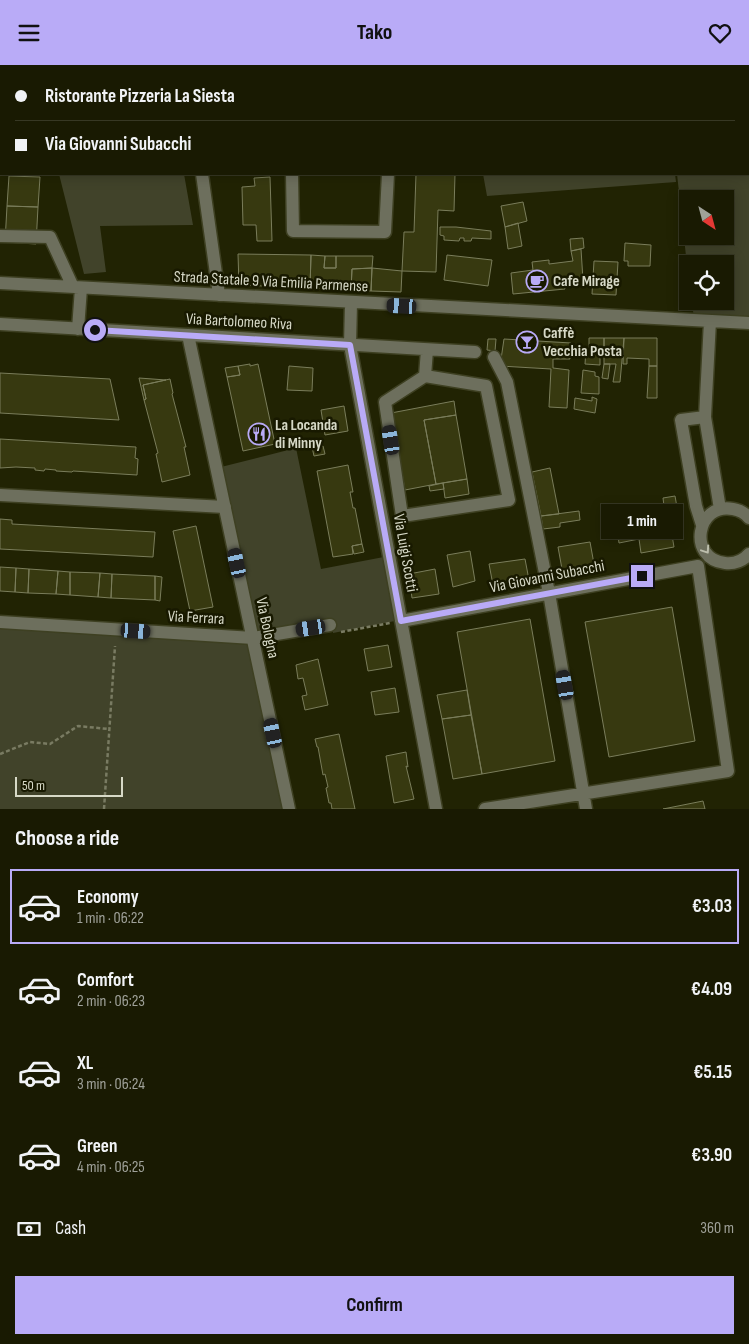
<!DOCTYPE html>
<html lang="en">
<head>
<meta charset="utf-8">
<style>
  :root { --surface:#191a02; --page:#22230c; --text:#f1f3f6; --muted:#9fa199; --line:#373824; --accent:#b9abf7 }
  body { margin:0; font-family:"Sofia Sans Condensed",sans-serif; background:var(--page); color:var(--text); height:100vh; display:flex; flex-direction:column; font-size:19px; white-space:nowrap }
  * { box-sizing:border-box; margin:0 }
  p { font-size:16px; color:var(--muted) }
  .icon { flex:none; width:28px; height:28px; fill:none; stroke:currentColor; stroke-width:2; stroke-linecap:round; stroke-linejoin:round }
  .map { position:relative; height:744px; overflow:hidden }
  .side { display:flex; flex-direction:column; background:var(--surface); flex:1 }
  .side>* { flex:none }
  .hud { position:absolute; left:0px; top:0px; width:750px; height:110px; box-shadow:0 2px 12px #0003,0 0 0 1px var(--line); display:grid; align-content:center; height:110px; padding:0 15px; background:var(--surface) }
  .needle { width:32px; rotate:144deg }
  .tools { position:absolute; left:679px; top:125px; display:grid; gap:10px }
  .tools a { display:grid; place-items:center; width:55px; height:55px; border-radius:0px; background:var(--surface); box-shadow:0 2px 12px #0003,0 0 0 1px var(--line); font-size:25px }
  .scale { position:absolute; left:15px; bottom:12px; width:108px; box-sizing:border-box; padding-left:5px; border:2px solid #d7d9c7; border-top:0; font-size:14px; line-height:18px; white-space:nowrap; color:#d7d9c7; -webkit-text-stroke:4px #181900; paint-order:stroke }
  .end { position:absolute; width:22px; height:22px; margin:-11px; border:6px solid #b9abf7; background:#111; box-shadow:0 0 0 2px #111 }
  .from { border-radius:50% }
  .bubble { position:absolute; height:35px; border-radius:0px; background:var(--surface); box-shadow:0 2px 12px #0003,0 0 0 1px var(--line); font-size:16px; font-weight:700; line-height:35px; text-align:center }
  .car { position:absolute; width:15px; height:30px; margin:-15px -8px; border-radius:6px; box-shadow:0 0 4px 1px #0007; background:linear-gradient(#222 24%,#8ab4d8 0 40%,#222 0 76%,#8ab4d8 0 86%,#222 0) }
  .hud b { display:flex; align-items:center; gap:18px; height:48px; font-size:19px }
  .hud b+b { border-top:1px solid var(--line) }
  .hud i { width:12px; height:12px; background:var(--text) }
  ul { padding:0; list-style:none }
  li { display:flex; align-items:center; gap:15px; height:75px; margin:0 10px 8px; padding:0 5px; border:2px solid transparent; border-radius:0px }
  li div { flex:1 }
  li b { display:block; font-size:19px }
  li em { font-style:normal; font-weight:700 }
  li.current { border-color:var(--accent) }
  li>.icon { width:45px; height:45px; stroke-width:1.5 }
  h2 { padding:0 15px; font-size:22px; line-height:60px }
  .pay { display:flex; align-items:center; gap:12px; height:55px; padding:0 15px; font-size:19px }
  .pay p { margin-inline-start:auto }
  .primary-button { display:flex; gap:10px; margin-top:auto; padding:10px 15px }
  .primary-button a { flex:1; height:58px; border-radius:0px; background:var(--accent); color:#111; font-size:20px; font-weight:700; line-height:58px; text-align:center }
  header { display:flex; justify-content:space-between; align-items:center; height:65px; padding:0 15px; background:var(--accent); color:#111; font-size:22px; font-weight:700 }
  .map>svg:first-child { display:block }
  .green { fill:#41432a; fill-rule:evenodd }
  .building { fill:#373910; stroke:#7a7d5b }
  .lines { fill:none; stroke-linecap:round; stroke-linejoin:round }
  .minor-casing { stroke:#3e4022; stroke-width:15 }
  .path { stroke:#797b62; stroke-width:2.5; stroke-dasharray:4 2.5; stroke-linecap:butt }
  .minor { stroke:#6d6f5d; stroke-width:12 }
  .oneway { stroke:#bcbeac }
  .route { stroke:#b9abf7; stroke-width:6 }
  .labels { text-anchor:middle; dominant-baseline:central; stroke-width:5; stroke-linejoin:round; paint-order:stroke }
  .poi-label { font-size:16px; font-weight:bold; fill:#d7d9c7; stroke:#181900; text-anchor:start }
  .street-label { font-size:16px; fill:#d7d9c7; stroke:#181900 }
</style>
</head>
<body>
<header><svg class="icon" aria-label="menu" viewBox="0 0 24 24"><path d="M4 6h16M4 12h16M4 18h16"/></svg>Tako<svg class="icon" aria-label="heart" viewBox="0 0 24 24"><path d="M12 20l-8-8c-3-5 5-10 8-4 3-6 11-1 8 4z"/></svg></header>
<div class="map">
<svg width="749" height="744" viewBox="0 0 749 744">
  <rect width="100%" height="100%" fill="#212303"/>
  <!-- green -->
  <path class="green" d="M 0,0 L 166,0 L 166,1 L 1,1 L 0,64 Z
    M 665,0 L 749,0 L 749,258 L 694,255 L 692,236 L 725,236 L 725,199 L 688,199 L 687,200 L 677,109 L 749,109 L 749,1 ZM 688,134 L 725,134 L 725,171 L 688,171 Z
    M 59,109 L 184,109 L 193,160 L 100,161 L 106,207 L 84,209 Z
    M 483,109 L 675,109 L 676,117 L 487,131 Z
    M 296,383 L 321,504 L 389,491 L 400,555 L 333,568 L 332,559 L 255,572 L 289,744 L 0,744 L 0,560 L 254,572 L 217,403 Z"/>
  <!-- building -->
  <path class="building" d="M 416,109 L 455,109 L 454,146 L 438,145 L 436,207 L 402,206 L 404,167 L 414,167 Z
    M 9,111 L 40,112 L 38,142 L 7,141 Z
    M 270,112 L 272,176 L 257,176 L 256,160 L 243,160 L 242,122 L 255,121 L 254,113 Z
    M 523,137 L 527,156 L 505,162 L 501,141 Z
    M 7,141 L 38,142 L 36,179 L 5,177 Z
    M 518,158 L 522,181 L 508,184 L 505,162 Z
    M 440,162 L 456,162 L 491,166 L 491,174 L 472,173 L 471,176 L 464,176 L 464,173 L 460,173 L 459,176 L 444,175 L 444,171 L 440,170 Z
    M 583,173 L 584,183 L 571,186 L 570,174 Z
    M 625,178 L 651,180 L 650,201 L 628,201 L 628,196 L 624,196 Z
    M 581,184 L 583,215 L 565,218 L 565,224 L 513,229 L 511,208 L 533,205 L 532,197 L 549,195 L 549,199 L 573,196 L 571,186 Z
    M 238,189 L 311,190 L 310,223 L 239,220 Z
    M 311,190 L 325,191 L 324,203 L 336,203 L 336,191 L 373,191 L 372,203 L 352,204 L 351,225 L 310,223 Z
    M 447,190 L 492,195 L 488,221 L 444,215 Z
    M 325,191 L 336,191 L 336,203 L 324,203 Z
    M 594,196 L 618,197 L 616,230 L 592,229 Z
    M 372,203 L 371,226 L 351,225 L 352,204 Z
    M 372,203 L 402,206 L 401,227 L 371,226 Z
    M 589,273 L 604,273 L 604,284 L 600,284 L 600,300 L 585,299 L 586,285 L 589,285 Z
    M 604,273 L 624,273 L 620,317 L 613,317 L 616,299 L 604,299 Z
    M 624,273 L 657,273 L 657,301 L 649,301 L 649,294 L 627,293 L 627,299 L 623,299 Z
    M 488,274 L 496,274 L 495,286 L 487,285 Z
    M 504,274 L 571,278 L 570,294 L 553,294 L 553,303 L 569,305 L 567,343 L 549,342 L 551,304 L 500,301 Z
    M 250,299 L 250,301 L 258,299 L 275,379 L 243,386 L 227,312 L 240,310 L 238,301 Z
    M 604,299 L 610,299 L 608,314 L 602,313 Z
    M 238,301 L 240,310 L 227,312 L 225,303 Z
    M 289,301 L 313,303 L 312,326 L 287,325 Z
    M 649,301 L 657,301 L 657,333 L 647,333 Z
    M 583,305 L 595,307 L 595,311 L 599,312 L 599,329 L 581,328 Z
    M 0,308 L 110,314 L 119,355 L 0,348 Z
    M 139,313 L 166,315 L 143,320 L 146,334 L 144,335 Z
    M 170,314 L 173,328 L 172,329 L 186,382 L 184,382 L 190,410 L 162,417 L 156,389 L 158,388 L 144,335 L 146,334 L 143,320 Z
    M 592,332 L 597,334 L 595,348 L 574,344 L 575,333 L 592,336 Z
    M 454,336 L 456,350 L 424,355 L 436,419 L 405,425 L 391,348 Z
    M 344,341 L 348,366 L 325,370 L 321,345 Z
    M 456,350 L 467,414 L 436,419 L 424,355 Z
    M 0,374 L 136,382 L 135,393 L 138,394 L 137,410 L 73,406 L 72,407 L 56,406 L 56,405 L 45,404 L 44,406 L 35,405 L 35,403 L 16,402 L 0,403 Z
    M 323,381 L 325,389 L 314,391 L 312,382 Z
    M 348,400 L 353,427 L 350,427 L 353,443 L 355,443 L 362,479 L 352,481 L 353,489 L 333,492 L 317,406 Z
    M 550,403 L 559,449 L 541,451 L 532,407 Z
    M 467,414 L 469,429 L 445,433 L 443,418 Z
    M 443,418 L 444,424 L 430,426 L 429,421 Z
    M 675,431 L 680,459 L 671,461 L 667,441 L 664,441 L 663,433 Z
    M 667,441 L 674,482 L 641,488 L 639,474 L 619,478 L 615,450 Z
    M 579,446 L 580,455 L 560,458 L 560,462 L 543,464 L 541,451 Z
    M 0,454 L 12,455 L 12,459 L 155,467 L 153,492 L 0,484 Z
    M 196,461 L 213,542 L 190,546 L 173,466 Z
    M 590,477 L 594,499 L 562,504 L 558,482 Z
    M 362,479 L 364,487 L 354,489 L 352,481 Z
    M 470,486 L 475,516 L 453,522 L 447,490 Z
    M 525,494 L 529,515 L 493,520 L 489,499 Z
    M 0,502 L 16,503 L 15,527 L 0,526 Z
    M 16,503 L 29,504 L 28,528 L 15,527 Z
    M 29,504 L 58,506 L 56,529 L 28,528 Z
    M 435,504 L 439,529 L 412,533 L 409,509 Z
    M 58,506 L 70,507 L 70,530 L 56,529 Z
    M 70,507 L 100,508 L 98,532 L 70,530 Z
    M 100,508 L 112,509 L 111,533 L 98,532 Z
    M 112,509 L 155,511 L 155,535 L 111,533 Z
    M 155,511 L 162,512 L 160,536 L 155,535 Z
    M 672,542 L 695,676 L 609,692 L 585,557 Z
    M 530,554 L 555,696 L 482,709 L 457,567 Z
    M 388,580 L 392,602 L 368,606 L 364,584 Z
    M 318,594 L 328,640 L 305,645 L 302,631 L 307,630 L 303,613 L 298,614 L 296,600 Z
    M 395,623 L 399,647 L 375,650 L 371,627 Z
    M 467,625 L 471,650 L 442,654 L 437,630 Z
    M 471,650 L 482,709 L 453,714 L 442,654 Z
    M 339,669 L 355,744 L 332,744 L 331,738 L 329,738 L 326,723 L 328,722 L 325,709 L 323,710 L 318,682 L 317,682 L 315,674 Z
    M 406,687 L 408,702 L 406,701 L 414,734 L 394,738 L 386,691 Z
    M 703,736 L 705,744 L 663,744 Z"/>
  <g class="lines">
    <!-- minor casing -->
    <g class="minor-casing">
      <path id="minor" d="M 176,0 L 176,1
        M 336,0 L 336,1
        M 202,109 L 219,230
        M 292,109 L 293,166 L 385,167 L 388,109
        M 0,171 L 50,172 L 73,222
        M 0,218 L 749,258
        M 351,238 L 350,280 L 436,744
        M 710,256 L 705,352 L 720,444
        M 0,259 L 475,287
        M 78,264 L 81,223
        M 188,270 L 289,744
        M 494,292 L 507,317 L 549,528 L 586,744
        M 425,311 L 486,321 L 509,435 L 402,451 L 385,337 L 425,311 L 427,285
        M 0,430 L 225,442
        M 749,453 C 745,448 739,445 733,444 C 696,437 687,494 725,498 C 734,499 743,496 749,489
        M 702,460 L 696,441 L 681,355 L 705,352
        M 401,556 L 698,501 L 728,706 L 485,744
        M 0,557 L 253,573 L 330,560"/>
    </g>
    <!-- path -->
    <path class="path" d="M 341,567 L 390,558
      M 0,689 L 30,677 L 50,679 L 78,661 L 109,664
      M 104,744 L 115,581"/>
    <!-- minor -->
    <use href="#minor" class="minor"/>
  </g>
  <!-- one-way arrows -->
  <defs><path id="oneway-chevron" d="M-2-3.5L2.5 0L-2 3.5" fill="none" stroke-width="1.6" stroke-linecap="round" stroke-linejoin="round" transform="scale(1.25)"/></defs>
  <use class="oneway" href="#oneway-chevron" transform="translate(706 485) rotate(56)"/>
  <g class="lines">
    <!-- route -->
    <path class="route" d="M 95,265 L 350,280 L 401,556 L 642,511"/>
  </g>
  <!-- icons -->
  <defs>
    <g id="cafe-ring" transform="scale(1.125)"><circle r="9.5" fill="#181900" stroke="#b9abf7" stroke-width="1.5"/><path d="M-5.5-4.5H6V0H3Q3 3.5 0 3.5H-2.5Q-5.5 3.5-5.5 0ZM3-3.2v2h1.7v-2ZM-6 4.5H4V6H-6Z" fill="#b9abf7"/></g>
    <g id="bar-ring" transform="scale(1.125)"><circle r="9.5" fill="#181900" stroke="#b9abf7" stroke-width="1.5"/><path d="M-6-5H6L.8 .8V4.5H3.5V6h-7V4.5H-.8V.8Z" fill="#b9abf7"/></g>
    <g id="restaurant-ring" transform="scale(1.125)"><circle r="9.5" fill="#181900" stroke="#b9abf7" stroke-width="1.5"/><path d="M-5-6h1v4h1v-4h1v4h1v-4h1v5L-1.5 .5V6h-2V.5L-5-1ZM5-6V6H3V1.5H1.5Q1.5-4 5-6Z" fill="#b9abf7"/></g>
  </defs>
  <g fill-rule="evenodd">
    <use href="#cafe-ring" x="537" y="216"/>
    <use href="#bar-ring" x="527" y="277"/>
    <use href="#restaurant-ring" x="259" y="369"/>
  </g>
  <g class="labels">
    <!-- poi labels -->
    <g class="poi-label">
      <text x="553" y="216">Cafe Mirage</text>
      <text x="543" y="268">Caffè<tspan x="543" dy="18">Vecchia Posta</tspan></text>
      <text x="275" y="360">La Locanda<tspan x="275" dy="18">di Minny</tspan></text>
    </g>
    <!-- street labels -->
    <g class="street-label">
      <text transform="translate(271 217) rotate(3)">Strada Statale 9 Via Emilia Parmense</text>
      <text transform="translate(239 257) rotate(3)">Via Bartolomeo Riva</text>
      <text transform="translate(405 488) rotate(80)">Via Luigi Scotti</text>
      <text transform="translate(547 512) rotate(-11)">Via Giovanni Subacchi</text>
      <text transform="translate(196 553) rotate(3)">Via Ferrara</text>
      <text transform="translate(267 563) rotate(78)">Via Bologna</text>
    </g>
  </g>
</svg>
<div class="tools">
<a><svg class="needle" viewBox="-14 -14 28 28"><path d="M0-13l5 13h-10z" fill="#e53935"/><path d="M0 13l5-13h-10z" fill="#9fa199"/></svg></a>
<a><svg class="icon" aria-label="locate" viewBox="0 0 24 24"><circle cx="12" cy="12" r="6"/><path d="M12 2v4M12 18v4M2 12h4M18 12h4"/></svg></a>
</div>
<div class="scale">50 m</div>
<i class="end from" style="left:95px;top:265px"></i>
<i class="end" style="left:642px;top:511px"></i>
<div class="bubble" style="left:601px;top:439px;width:82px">1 min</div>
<i class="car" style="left:402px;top:241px;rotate:273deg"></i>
<i class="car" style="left:391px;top:375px;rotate:351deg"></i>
<i class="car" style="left:237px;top:498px;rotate:348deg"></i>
<i class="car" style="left:311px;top:563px;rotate:261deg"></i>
<i class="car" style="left:136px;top:566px;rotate:94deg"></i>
<i class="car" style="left:565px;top:620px;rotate:350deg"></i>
<i class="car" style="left:273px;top:668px;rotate:348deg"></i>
<div class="hud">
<b><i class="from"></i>Ristorante Pizzeria La Siesta</b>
<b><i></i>Via Giovanni Subacchi</b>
</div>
</div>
<section class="side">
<h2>Choose a ride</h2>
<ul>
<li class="current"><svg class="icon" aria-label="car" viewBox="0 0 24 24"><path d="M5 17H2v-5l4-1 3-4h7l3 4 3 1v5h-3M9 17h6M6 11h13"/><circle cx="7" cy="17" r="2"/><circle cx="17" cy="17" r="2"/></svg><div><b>Economy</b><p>1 min · 06:22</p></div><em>€3.03</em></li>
<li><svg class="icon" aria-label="car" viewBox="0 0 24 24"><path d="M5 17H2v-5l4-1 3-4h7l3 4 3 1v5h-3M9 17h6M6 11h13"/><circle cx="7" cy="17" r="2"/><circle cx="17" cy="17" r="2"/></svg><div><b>Comfort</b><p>2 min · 06:23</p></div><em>€4.09</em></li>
<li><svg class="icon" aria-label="car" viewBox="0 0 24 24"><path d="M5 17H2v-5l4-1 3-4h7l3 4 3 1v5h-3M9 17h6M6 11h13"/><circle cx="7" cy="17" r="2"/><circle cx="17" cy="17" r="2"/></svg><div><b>XL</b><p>3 min · 06:24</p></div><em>€5.15</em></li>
<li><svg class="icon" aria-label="car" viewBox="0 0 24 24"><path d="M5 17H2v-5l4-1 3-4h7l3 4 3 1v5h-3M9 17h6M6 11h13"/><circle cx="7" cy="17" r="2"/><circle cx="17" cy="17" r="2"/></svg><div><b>Green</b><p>4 min · 06:25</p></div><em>€3.90</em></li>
</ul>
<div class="pay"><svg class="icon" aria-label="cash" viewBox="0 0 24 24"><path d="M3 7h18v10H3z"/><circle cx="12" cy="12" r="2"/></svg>Cash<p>360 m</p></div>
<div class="primary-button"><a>Confirm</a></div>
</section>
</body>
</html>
